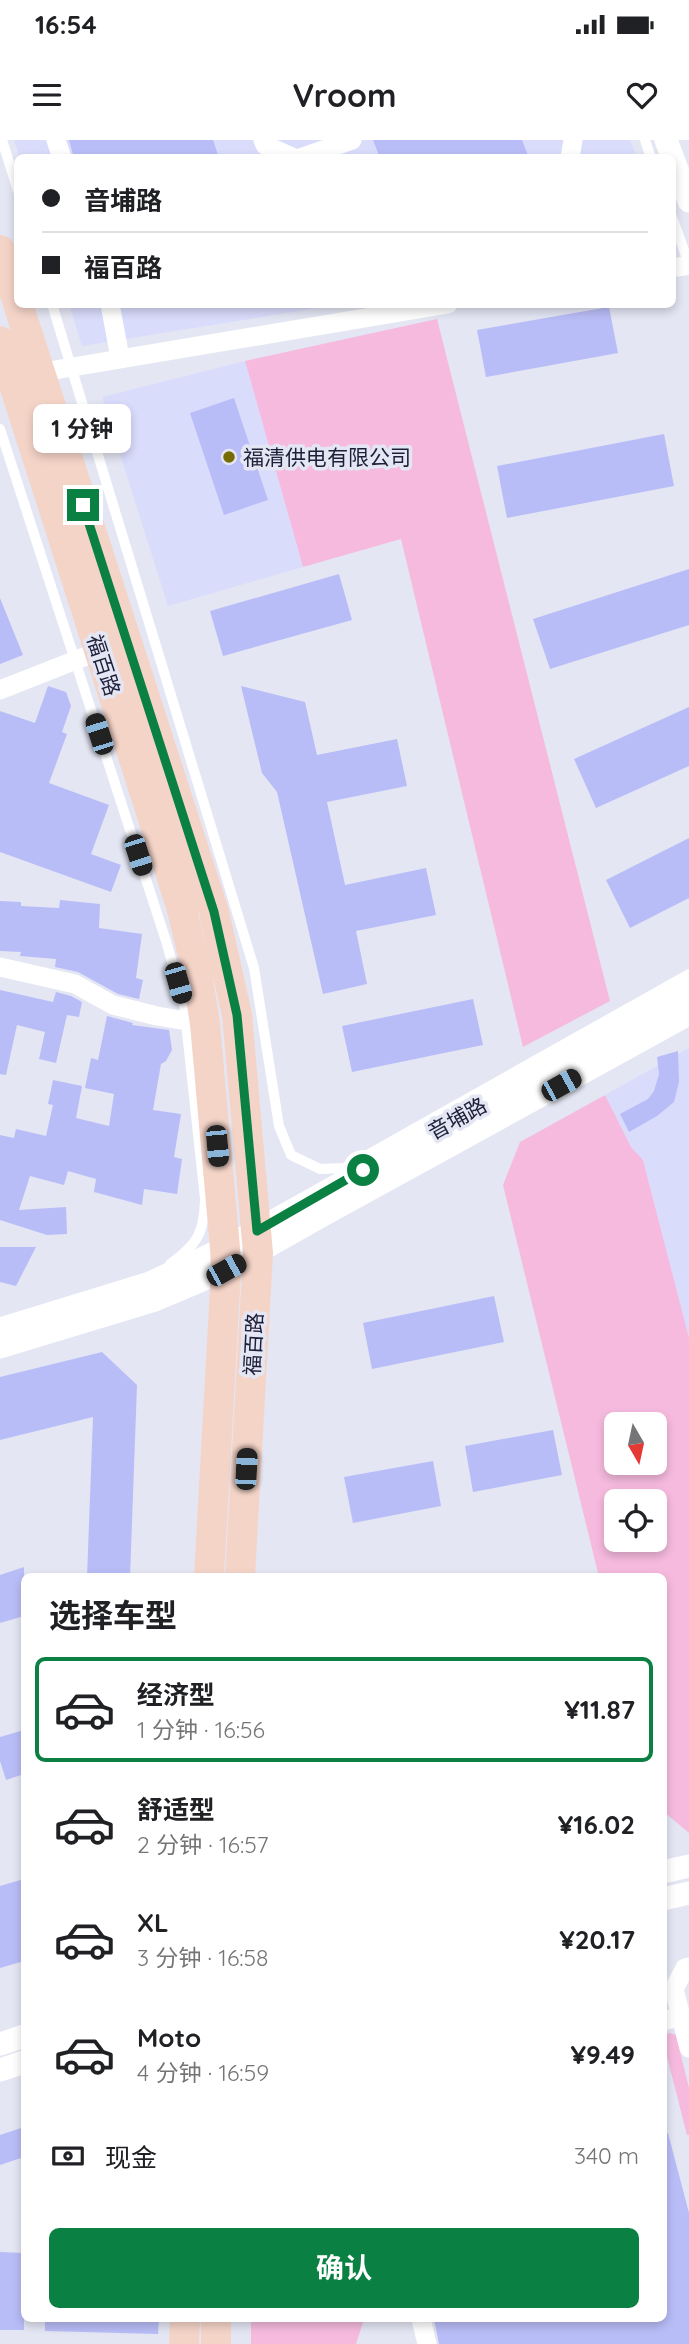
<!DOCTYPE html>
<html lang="zh">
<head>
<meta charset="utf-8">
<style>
  :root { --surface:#fff; --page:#f2f2f2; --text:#202124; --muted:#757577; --line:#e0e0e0; --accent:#0b8043 }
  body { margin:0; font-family:Quicksand,"Noto Sans SC",sans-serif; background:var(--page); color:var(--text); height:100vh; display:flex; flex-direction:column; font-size:26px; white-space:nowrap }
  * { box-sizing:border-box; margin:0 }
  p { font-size:23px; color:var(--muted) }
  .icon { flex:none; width:38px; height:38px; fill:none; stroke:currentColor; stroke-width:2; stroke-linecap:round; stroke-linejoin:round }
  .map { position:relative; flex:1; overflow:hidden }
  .details { position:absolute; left:21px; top:1433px; width:646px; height:749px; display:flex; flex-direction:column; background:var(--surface); border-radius:10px; box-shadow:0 4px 10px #0003 }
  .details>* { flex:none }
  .top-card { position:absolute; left:14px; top:14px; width:662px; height:154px; border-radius:10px; box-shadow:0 4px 10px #0003; display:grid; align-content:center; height:154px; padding:0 28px; background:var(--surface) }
  .needle { width:46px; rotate:171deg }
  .controls { position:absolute; left:604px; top:1272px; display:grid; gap:14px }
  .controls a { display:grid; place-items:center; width:63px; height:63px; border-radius:10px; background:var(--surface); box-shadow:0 4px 10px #0003; font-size:35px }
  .end { position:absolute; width:32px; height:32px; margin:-16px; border:9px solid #0b8043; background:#fff; box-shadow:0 0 0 4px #fff }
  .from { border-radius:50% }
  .bubble { position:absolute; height:49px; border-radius:10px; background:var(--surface); box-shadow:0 4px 10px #0003; font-size:23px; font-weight:700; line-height:49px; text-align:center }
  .car { position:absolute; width:21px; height:42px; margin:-21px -10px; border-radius:9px; box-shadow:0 0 5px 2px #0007; background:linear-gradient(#222 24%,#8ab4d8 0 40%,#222 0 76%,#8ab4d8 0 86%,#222 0) }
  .top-card b { display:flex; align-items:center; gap:24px; height:66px; font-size:26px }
  .top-card b+b { border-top:2px solid var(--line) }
  .top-card i { width:18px; height:18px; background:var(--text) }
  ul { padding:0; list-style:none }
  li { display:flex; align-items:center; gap:21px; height:105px; margin:0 14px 10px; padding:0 14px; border:4px solid transparent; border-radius:10px }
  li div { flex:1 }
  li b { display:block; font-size:26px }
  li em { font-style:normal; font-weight:700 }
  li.current { border-color:var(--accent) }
  li>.icon { width:63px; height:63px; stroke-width:1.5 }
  h2 { padding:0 28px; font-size:32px; line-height:84px }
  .pay { display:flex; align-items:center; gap:18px; height:77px; padding:0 28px; font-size:26px }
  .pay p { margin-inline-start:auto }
  .primary-button { display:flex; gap:14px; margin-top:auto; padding:14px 28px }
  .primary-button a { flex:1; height:80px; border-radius:10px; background:var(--accent); color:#fff; font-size:28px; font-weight:700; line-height:80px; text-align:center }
  .status { display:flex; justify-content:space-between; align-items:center; height:49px; padding:0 35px; background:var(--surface); direction:ltr }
  .status svg { height:19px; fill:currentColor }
  header { display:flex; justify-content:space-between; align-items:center; height:91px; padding:0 28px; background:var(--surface); font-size:32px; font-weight:700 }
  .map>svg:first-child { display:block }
  .built { fill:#dadcfc }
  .green { fill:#f6badf; fill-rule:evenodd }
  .building { fill:#b9bdf7 }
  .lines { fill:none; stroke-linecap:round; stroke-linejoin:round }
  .service { stroke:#fff; stroke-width:10 }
  .minor { stroke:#fff; stroke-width:19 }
  .tertiary { stroke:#fff; stroke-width:23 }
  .primary { stroke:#f5d4c8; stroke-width:30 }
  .route { stroke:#0b8043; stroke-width:9 }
  .poi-dot { fill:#776b03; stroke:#e4e6f4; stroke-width:2.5 }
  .labels { text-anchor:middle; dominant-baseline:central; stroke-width:7; stroke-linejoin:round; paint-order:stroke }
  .poi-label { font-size:21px; fill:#1d1e37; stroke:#e4e6f4; text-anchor:start }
  .street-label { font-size:21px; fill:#1d1e37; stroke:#e4e6f4 }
</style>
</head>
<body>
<div class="status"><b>16:54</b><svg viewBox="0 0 49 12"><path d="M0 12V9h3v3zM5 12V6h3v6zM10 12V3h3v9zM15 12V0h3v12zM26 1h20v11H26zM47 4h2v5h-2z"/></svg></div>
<header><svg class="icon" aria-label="menu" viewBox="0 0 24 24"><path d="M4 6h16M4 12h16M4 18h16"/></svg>Vroom<svg class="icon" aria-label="heart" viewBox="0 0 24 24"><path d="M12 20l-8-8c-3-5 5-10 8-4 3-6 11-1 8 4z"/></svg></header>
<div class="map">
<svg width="689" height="2204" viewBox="0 0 689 2204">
  <rect width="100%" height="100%" fill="#e4e6f4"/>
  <!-- built -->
  <path class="built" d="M 14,0 L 630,0 L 637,17 L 20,18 Z
    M 69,164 L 336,165 L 82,206 Z
    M 245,221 L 303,427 L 168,466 L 102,257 Z
    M 689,908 L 689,1198 L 643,1020 L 631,1007 L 605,955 Z"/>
  <!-- green -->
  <path class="green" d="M 437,179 L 610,861 L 523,907 L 401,399 L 303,427 L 245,221 Z
    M 605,955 L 631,1007 L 643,1020 L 689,1198 L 689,1693 L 663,1671 L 663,1437 L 599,1437 L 503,1045 L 520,1002 ZM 654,1284 L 654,1323 L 616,1323 L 616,1284 ZM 616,1362 L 654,1362 L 654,1400 L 616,1400 Z
    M 670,1893 L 676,1895 L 689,1948 L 689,1995 L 687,1995 L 663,1901 L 666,1894 Z
    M 251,2179 L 364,2179 L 356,2204 L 251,2204 Z"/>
  <!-- building -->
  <path class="building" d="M 69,0 L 213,0 L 219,18 L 74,18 Z
    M 373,0 L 522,0 L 529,18 L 380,18 Z
    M 609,167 L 618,213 L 486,237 L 477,190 Z
    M 234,258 L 268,360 L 224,375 L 190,273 Z
    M 664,294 L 674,346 L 507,378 L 497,326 Z
    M 689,429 L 689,485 L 550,529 L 533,479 Z
    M 339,434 L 352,480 L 223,516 L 210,471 Z
    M 0,458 L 23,515 L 0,524 Z
    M 48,546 L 66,552 L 71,566 L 62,592 L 67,594 L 49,643 L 109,665 L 91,714 L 121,725 L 111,752 L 0,712 L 0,571 L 35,583 Z
    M 241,546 L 305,562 L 317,615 L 397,599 L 407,646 L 327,662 L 345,745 L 426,728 L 436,775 L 356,791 L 367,844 L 323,854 L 277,652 L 262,633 Z
    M 689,567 L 689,626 L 596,668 L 574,619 Z
    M 689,698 L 689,758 L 630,788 L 606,740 Z
    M 60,760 L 100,764 L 99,788 L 142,794 L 136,838 L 143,840 L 139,859 L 118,854 L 78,832 L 55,827 L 56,819 L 20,816 L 21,812 L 0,811 L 0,761 L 21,762 L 21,766 L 59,768 Z
    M 0,850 L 53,862 L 56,852 L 71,856 L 82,862 L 79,877 L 67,875 L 56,923 L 39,919 L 45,892 L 17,885 L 6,935 L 0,934 Z
    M 473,859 L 483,905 L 352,932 L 342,886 Z
    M 107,876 L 133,883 L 132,885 L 169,890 L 172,910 L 166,921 L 161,924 L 153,970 L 181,974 L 174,1017 L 182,1019 L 177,1054 L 144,1049 L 142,1065 L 94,1052 L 96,1039 L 68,1031 L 64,1045 L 30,1036 L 19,1070 L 66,1067 L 67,1094 L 47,1095 L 0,1080 L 0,995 L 14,998 L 16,989 L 46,996 L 53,965 L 48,964 L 53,940 L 82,946 L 76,978 L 109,986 L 114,954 L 85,948 L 91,918 L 98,920 Z
    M 678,911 L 679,942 L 674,962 L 657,976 L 629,992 L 620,974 L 648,959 L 654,951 L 659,934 L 657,917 Z
    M 0,1107 L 36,1107 L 16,1146 L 0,1142 Z
    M 494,1156 L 504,1202 L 372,1229 L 363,1183 Z
    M 102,1212 L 137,1245 L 130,1437 L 87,1437 L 93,1277 L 0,1300 L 0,1237 Z
    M 553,1290 L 562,1335 L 473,1352 L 465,1306 Z
    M 433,1321 L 441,1366 L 353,1383 L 344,1337 Z
    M 24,1427 L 24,1476 L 0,1483 L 0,1435 Z
    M 24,1590 L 24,1634 L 6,1640 L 0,1621 L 0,1597 Z
    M 24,1739 L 24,1821 L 0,1828 L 0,1746 Z
    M 24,1987 L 24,2017 L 0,2025 L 0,1995 Z
    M 663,1993 L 668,1993 L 689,2073 L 689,2204 L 439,2204 L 434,2179 L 663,2179 Z
    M 0,2112 L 24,2113 L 22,2160 L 24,2160 L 24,2190 L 0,2190 Z
    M 45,2179 L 159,2179 L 158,2194 L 45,2191 Z"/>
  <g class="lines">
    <!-- service -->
    <path class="service" d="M 2,0 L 18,51
      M 645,0 L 651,18
      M 672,77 L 689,124
      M 52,164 L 254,828 L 279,986 L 291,1015 L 320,1029 L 344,1028 L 689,834
      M 0,289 L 166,801 L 184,864 L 205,1059 C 204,1093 198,1104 170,1124"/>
    <!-- minor -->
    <path class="minor" d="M 56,0 L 62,18
      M 263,0 L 265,5 L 294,18
      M 300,18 L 352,0
      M 570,18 L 573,0
      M 672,128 L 689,125
      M 110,164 L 120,218
      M 31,234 L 448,164
      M 0,550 L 99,511
      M 0,827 L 75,844 L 113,865 L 157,876 L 205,884
      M 689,1827 L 685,1828 L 674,1849 L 689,1908
      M 663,1881 L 681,1876
      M 421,2179 L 427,2204"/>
    <!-- tertiary -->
    <path class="tertiary" d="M 666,0 L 689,61
      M 0,1189 L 150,1143 L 225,1108 L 689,849
      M 0,1207 L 155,1160 L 226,1130 L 323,1075 L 689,874
      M 663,1732 L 689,1726
      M 663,1759 L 689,1753
      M 0,1904 L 24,1896
      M 0,1930 L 24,1922"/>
    <!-- primary -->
    <path class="primary" d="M 0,110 L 18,163
      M 18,164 L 214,772 L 237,875 L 258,1113 L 240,1437
      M 0,201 L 181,766 L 197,832 L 205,884 L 225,1108 L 226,1130 L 209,1437
      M 184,2204 L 185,2179
      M 216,2204 L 216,2179"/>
  </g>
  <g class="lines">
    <!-- route -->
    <path class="route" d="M 83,365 L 214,772 L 237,875 L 257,1091 L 363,1030"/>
  </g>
  <!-- markers -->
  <circle class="poi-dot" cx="229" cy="317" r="7"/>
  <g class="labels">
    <!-- poi labels -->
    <g class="poi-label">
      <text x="243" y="317">福清供电有限公司</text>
    </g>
    <!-- street labels -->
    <g class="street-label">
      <text transform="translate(104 525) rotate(72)">福百路</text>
      <text transform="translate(457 978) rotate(-29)">音埔路</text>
      <text transform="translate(253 1204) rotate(-87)">福百路</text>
    </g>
  </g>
</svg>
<div class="controls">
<a><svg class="needle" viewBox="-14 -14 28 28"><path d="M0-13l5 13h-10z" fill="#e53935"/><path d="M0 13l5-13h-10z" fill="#757577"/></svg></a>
<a><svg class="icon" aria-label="locate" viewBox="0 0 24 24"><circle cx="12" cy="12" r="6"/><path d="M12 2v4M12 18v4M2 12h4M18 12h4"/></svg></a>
</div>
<i class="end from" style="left:363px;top:1030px"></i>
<i class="end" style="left:83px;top:365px"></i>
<div class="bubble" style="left:33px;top:264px;width:98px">1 分钟</div>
<i class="car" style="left:99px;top:594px;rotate:342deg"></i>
<i class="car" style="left:138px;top:715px;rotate:162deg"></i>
<i class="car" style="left:178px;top:843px;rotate:164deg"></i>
<i class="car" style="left:561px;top:945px;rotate:61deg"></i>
<i class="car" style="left:217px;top:1006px;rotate:175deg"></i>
<i class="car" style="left:226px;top:1130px;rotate:61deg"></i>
<i class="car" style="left:246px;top:1329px;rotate:3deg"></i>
<div class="top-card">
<b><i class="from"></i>音埔路</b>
<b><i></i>福百路</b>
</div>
<section class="details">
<h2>选择车型</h2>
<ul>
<li class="current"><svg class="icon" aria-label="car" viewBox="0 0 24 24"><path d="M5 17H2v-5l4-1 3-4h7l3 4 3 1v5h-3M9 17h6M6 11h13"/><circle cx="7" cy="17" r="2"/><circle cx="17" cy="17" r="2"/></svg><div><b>经济型</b><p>1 分钟 · 16:56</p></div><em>¥11.87</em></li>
<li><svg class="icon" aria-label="car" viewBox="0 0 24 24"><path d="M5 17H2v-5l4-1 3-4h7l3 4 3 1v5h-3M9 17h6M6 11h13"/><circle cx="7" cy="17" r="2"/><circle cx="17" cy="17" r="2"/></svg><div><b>舒适型</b><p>2 分钟 · 16:57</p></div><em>¥16.02</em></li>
<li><svg class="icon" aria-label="car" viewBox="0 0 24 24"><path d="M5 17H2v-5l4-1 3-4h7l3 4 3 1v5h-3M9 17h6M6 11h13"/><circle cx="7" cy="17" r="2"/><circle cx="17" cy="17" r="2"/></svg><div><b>XL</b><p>3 分钟 · 16:58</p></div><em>¥20.17</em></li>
<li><svg class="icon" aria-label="car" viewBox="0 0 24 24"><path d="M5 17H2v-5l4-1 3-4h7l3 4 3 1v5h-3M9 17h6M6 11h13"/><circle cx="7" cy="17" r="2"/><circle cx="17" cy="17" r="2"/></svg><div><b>Moto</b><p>4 分钟 · 16:59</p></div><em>¥9.49</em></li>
</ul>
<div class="pay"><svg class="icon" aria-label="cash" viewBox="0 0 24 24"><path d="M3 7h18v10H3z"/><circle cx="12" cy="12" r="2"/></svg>现金<p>340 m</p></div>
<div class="primary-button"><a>确认</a></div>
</section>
</div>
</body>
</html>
